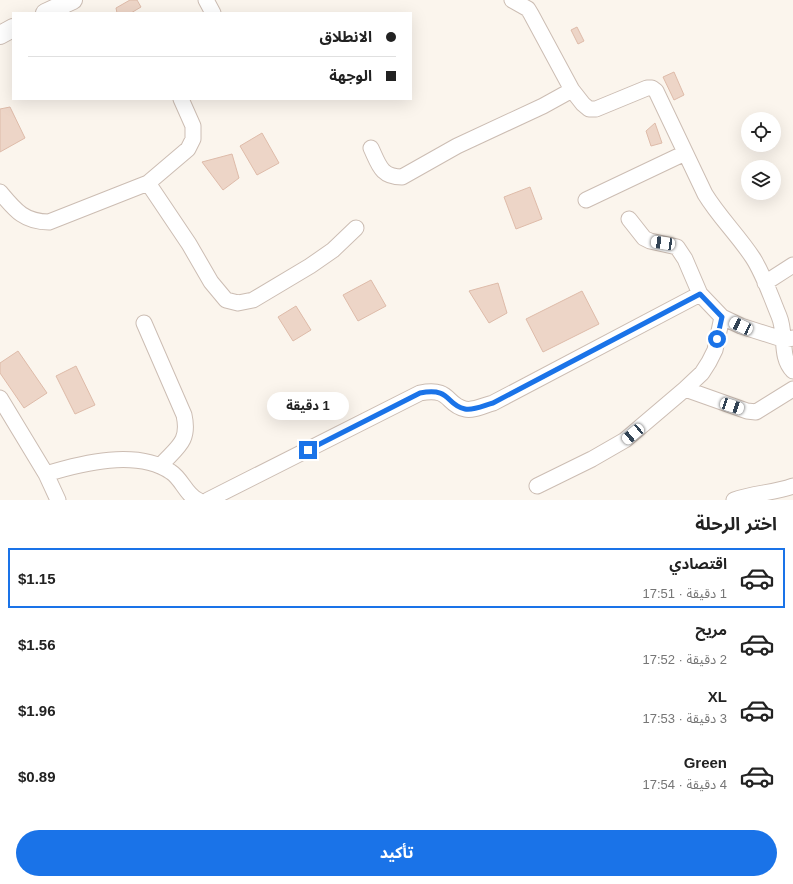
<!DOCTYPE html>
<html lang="ar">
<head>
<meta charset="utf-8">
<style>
  :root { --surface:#fff; --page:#f6f6f6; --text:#222; --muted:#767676; --line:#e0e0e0; --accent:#1a73e8 }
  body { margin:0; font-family:Arial,"Noto Sans Arabic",sans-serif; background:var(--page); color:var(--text); direction:rtl; height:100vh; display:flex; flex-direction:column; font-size:15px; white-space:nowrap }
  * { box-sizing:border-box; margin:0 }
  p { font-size:13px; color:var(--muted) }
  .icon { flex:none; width:22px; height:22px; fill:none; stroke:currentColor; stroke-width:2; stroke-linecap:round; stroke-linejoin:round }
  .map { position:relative; height:500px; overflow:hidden; direction:ltr }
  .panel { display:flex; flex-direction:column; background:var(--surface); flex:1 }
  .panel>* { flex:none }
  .banner { position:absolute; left:12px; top:12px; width:400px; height:88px; border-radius:0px; box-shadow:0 4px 16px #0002; direction:rtl; display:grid; align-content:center; height:88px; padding:0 16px; background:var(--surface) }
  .buttons { position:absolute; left:741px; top:112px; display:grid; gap:8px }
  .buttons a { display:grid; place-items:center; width:40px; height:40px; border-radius:50%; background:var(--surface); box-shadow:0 4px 16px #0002; font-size:20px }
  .end { position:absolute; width:18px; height:18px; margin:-9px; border:5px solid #1a73e8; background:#fff; box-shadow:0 0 0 2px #fff }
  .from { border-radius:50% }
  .bubble { position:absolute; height:28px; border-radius:14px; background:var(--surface); box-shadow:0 4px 16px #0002; font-size:13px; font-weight:700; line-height:28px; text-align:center; direction:rtl }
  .car { position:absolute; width:12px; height:24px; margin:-12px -6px; border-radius:5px; box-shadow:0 0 3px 1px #0007; background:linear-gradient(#fff 24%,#345 0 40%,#fff 0 76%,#345 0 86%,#fff 0) }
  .banner b { display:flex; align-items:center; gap:14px; height:38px; font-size:15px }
  .banner b+b { border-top:1px solid var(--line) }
  .banner i { width:10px; height:10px; background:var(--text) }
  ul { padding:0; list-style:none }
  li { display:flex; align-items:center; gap:12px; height:60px; margin:0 8px 6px; padding:0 8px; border:2px solid transparent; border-radius:0px }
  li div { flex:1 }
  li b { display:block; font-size:15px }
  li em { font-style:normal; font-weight:700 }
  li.selected { border-color:var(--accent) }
  li>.icon { width:36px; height:36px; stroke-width:1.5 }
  h2 { padding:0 16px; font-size:18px; line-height:48px }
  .primary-button { display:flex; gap:8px; margin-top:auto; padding:8px 16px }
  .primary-button a { flex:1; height:46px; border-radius:24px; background:var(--accent); color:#fff; font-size:16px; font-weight:700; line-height:46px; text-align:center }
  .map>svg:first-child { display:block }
  .building { fill:#edd5c7; stroke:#debba9 }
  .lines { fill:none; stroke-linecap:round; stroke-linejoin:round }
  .minor-casing { stroke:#ccbdb3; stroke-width:17 }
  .tertiary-casing { stroke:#ccbdb3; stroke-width:20 }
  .minor { stroke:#fff; stroke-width:15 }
  .tertiary { stroke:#fff; stroke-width:18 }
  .route { stroke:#1a73e8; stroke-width:5 }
</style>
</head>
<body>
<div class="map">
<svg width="793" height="500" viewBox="0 0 793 500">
  <rect width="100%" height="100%" fill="#fbf5ed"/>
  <!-- building -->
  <path class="building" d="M 130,0 L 137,0 L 141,7 L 131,13 L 117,13 L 116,8 Z
    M 577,27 L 584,41 L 578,44 L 571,30 Z
    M 674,72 L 684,95 L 674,100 L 663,77 Z
    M 10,107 L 25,138 L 0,152 L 0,109 Z
    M 655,123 L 662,143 L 651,146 L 646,131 Z
    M 262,133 L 279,163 L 257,175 L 240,146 Z
    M 232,154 L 239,178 L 223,190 L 202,162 Z
    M 530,187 L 542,219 L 516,229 L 504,197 Z
    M 371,280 L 386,306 L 358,321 L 343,295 Z
    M 498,283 L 507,313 L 489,323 L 469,291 Z
    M 582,291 L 599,324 L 543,352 L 526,319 Z
    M 296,306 L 311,330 L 293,341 L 278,317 Z
    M 18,351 L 47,393 L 24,408 L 0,373 L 0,363 Z
    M 76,366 L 95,405 L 75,414 L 56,376 Z"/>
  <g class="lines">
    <!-- minor casing -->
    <g class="minor-casing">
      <path id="minor" d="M 206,0 L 213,13
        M 512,0 L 528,9 L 531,14 L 572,90 L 583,104 L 589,109 L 596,109 L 647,88 L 652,88 L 656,91 L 705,194 C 719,217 738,235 753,258 C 764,275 771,297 779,316 C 787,335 779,357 793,371
        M 371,148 C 379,165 381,177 402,177 L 457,146 L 543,106 L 572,90
        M 148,183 L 189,244 L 211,282 L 226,300 L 238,303 L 253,300 L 310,266 L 333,250 L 356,228
        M 0,192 C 15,210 24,222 49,222 L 148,183 L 188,149 L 193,139 L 193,126 L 181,99
        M 586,200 L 685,153
        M 629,219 L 644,238 L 650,241 L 677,247 L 685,259 L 700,294
        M 765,283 L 793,265
        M 144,323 L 184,415 C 190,442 177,447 160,466
        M 685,389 L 747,411 L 756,412 L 793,389
        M 0,398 L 46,474 L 58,500
        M 46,474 C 82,463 137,449 171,472 C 182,479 186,495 198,500
        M 537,486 L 592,459 L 625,440 L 685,389 L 702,373 L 709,362 L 715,350 L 722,317
        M 208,500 L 420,393 C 452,387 445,405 465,409 C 473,411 485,405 493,403 L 700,294 L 722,317 L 741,326 L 785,340 L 793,338
        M 734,500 C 753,493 774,493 793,486"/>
    </g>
    <!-- tertiary casing -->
    <g class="tertiary-casing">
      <path id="tertiary" d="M 45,13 L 73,0
        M 0,35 L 13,28"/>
    </g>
    <!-- minor -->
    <use href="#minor" class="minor"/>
    <!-- tertiary -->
    <use href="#tertiary" class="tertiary"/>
  </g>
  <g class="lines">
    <!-- route -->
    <path class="route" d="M 308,450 L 420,393 C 452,387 445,405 465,409 C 473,411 485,405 493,403 L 700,294 L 722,317 L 717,339"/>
  </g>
</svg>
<div class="buttons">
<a><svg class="icon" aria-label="locate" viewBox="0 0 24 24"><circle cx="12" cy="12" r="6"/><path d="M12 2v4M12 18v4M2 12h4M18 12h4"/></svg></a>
<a><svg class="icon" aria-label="layers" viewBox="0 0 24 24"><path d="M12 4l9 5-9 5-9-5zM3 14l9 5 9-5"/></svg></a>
</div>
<i class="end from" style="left:717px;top:339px"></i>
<i class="end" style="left:308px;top:450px"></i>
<div class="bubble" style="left:267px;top:392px;width:82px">1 دقيقة</div>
<i class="car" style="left:663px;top:243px;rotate:278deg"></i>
<i class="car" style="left:741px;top:326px;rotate:295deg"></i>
<i class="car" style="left:732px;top:406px;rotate:108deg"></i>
<i class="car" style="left:633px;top:434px;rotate:230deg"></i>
<div class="banner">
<b><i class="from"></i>الانطلاق</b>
<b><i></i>الوجهة</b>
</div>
</div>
<section class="panel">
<h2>اختر الرحلة</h2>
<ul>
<li class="selected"><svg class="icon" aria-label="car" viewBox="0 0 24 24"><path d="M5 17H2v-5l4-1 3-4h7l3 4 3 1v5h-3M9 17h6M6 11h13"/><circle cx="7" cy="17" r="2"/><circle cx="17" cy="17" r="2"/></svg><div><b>اقتصادي</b><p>1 دقيقة · 17:51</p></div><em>$1.15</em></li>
<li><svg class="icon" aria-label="car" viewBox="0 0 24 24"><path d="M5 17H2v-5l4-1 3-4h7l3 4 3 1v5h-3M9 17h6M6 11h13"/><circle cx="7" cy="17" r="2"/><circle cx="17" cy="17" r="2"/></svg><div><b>مريح</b><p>2 دقيقة · 17:52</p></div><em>$1.56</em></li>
<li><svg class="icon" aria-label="car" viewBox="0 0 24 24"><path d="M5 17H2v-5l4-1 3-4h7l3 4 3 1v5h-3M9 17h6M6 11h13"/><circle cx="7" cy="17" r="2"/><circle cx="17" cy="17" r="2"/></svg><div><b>XL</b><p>3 دقيقة · 17:53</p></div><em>$1.96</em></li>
<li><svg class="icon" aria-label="car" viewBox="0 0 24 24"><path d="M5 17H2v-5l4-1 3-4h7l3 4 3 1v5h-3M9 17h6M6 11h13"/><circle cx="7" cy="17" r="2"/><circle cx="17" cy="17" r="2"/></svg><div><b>Green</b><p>4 دقيقة · 17:54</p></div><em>$0.89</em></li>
</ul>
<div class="primary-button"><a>تأكيد</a></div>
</section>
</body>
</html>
